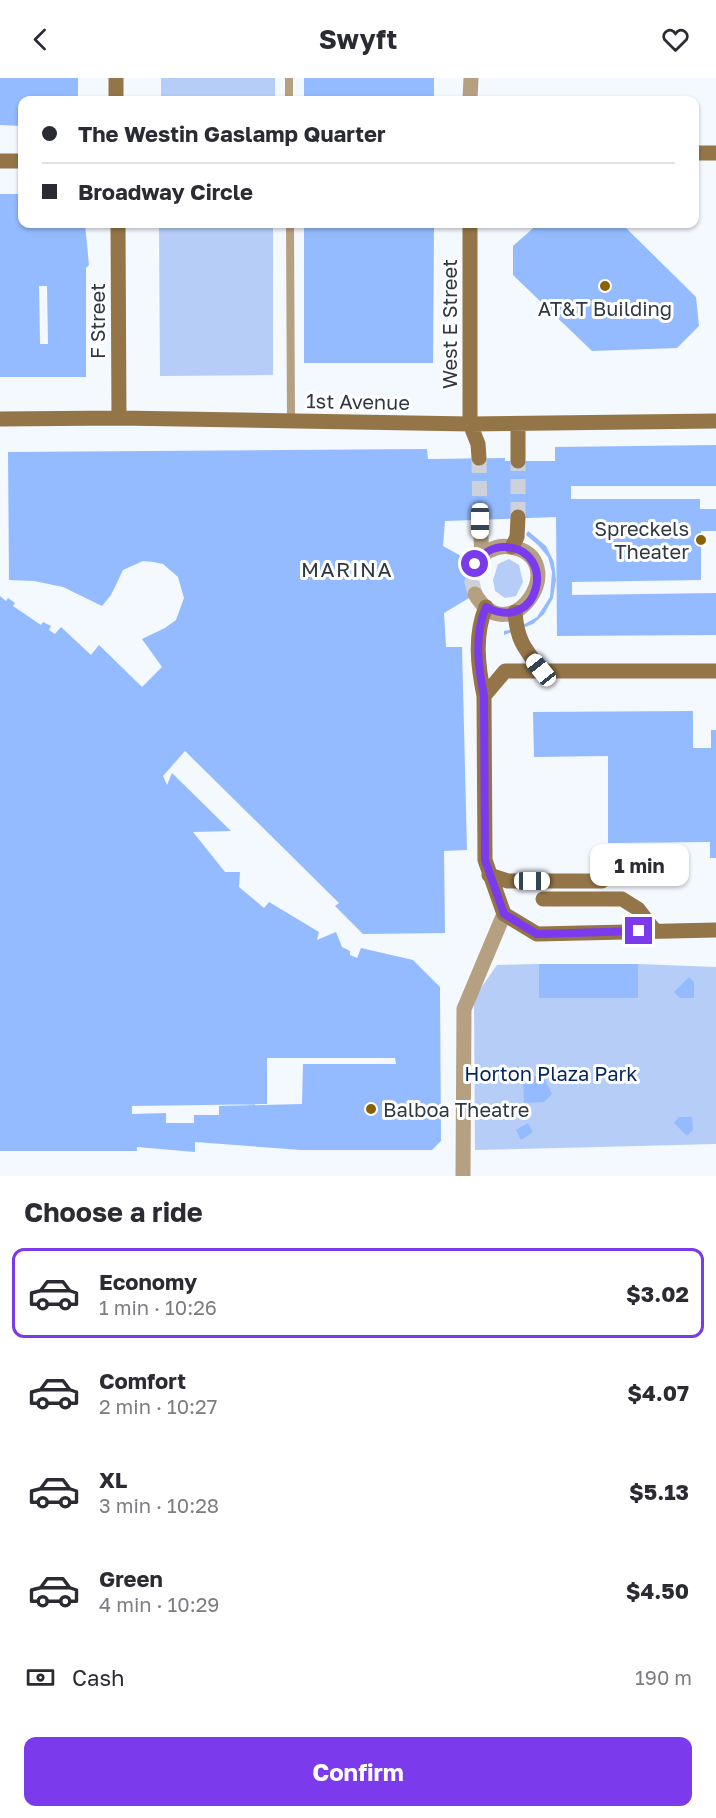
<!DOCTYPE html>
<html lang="en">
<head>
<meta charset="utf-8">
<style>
  :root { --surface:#fff; --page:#f7f7f7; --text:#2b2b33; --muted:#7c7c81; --line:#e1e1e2; --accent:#7c3aed }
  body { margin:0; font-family:"Golos Text",sans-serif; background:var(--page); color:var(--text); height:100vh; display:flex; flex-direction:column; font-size:22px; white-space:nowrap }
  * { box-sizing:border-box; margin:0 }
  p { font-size:20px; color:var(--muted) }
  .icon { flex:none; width:33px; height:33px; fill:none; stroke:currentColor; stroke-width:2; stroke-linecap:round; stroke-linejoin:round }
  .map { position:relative; height:1098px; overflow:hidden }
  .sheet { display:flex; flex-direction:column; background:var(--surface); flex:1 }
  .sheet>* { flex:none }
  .hud { position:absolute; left:18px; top:18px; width:681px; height:132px; border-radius:12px; box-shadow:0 2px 4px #0004; display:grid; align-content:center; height:132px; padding:0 24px; background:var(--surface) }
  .end { position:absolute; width:27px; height:27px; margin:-14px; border:8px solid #7c3aed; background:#fff; box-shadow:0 0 0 3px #fff }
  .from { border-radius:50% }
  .bubble { position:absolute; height:42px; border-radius:12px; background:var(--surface); box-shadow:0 2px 4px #0004; font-size:20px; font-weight:700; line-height:42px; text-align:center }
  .car { position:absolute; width:18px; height:36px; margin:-18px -9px; border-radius:8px; box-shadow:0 0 4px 2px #0007; background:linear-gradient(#fff 24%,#345 0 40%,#fff 0 76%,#345 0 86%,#fff 0) }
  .hud b { display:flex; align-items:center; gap:21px; height:57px; font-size:22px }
  .hud b+b { border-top:2px solid var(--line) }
  .hud i { width:15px; height:15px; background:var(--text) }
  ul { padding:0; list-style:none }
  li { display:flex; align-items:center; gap:18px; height:90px; margin:0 12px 9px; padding:0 12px; border:3px solid transparent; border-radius:12px }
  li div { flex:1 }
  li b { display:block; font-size:22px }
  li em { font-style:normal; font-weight:700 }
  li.selected { border-color:var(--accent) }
  li>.icon { width:54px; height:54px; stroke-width:1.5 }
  h2 { padding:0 24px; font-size:27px; line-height:72px }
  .pay { display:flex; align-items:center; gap:15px; height:66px; padding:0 24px; font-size:22px }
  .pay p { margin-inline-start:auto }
  .primary-button { display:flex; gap:12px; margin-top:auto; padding:12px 24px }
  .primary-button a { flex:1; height:69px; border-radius:12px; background:var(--accent); color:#fff; font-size:24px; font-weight:700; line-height:69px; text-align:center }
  header { display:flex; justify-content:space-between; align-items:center; height:78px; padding:0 24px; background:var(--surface); font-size:27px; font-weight:700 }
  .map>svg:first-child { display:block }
  .green { fill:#b5cdf7 }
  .building { fill:#94bbff; fill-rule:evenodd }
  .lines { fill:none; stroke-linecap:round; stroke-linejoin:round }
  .street-tunnel { stroke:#cdd2da; stroke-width:15; stroke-dasharray:15 8; stroke-linecap:butt }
  .secondary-tunnel { stroke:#cdd2da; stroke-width:15; stroke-dasharray:15 8; stroke-linecap:butt }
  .lane { stroke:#b5a082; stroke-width:8 }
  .street { stroke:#b5a082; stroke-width:15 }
  .secondary { stroke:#937548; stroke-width:15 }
  .route { stroke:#7c3aed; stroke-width:8 }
  .poi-dot { fill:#8c6005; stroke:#fff; stroke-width:2 }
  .labels { text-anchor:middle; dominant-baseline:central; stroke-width:6; stroke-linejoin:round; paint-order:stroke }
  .poi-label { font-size:20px; fill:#303844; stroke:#fff }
  .street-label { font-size:20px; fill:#303844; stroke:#fff }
  .park-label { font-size:20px; fill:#05255e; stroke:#fff }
  .neighbourhood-label { font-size:21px; letter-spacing:1.5px; fill:#303844; stroke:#fff }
</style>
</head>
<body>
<header><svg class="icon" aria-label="back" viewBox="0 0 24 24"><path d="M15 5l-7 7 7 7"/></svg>Swyft<svg class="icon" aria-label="heart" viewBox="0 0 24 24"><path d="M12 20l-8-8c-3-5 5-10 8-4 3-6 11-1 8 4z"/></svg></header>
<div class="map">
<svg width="716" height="1098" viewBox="0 0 716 1098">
  <rect width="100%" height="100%" fill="#f4f8ff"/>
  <!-- green -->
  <path class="green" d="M 161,0 L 275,0 L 275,22 L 161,22 Z
    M 159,146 L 273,146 L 273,297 L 160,298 Z
    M 509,481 L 519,487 L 523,504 L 516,518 L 505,520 L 495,513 L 493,502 L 498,486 Z
    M 539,886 L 539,920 L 638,919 L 638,886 L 716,889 L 716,1066 L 475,1072 L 474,920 L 497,887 Z"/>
  <!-- building -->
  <path class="building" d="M 0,0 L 78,0 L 78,22 L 22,22 L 22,48 L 0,47 Z
    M 304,0 L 434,0 L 434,22 L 304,22 Z
    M 0,116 L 22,116 L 22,146 L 85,146 L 89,187 L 86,190 L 86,299 L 0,299 ZM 39,208 L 47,208 L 48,266 L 40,266 Z
    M 304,146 L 434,146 L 433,285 L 304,285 Z
    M 538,146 L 622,146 L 696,219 L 699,248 L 677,270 L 592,273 L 513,197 L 513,168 Z
    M 716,367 L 716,408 L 571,408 L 571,421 L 700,421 L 700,431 L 716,431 L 716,453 L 701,453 L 701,502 L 572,504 L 572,517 L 716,515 L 716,557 L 557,558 L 556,439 L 445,443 L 443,468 L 479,488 L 476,502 L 479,514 L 444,535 L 446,569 L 462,569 L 467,772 L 444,773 L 445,855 L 363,856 L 335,828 L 339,825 L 185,673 L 163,698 L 167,707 L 172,695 L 231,753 L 193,754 L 225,794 L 240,794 L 239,809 L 264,830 L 269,824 L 319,854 L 317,862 L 336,854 L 342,869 L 350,873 L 350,877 L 357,880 L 361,870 L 413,882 L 440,909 L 441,1063 L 432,1072 L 301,1072 L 195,1064 L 195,1074 L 137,1069 L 137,1073 L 0,1073 L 0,518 L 6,523 L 8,520 L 15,525 L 13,528 L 41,547 L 43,544 L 51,548 L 49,552 L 55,556 L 61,549 L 91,577 L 99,567 L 142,609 L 162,589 L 142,561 L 165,550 L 176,542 L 184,520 L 178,499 L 163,486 L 153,484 L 143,483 L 123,492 L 111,517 L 102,528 L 63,509 L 34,503 L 9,502 L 8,374 L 427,371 L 428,381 L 505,380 L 505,383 L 555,383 L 555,369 ZM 267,980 L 395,980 L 396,986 L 303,986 L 302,1026 L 219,1028 L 219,1037 L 194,1037 L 194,1045 L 166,1045 L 166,1035 L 132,1036 L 132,1028 L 267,1026 Z
    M 528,453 L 546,468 L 554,484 L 556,502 L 553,520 L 544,536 L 533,546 L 504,557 L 504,553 L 516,551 L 537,539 L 550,519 L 552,494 L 548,479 L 538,467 L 526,457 Z
    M 693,633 L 693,670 L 711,670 L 711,652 L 716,652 L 716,780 L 710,780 L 710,764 L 608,765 L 608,678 L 534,679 L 533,634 Z
    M 539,886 L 638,886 L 638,920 L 539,920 Z
    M 689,899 L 694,904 L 694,920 L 680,920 L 674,914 Z
    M 543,998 L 552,1016 L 544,1024 L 524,1025 L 523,999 Z
    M 679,1039 L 692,1039 L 693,1052 L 687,1058 L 674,1045 Z
    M 528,1045 L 533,1054 L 521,1062 L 516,1052 Z"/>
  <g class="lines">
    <!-- street-tunnel -->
    <path class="street-tunnel" d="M 479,380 L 480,443
      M 475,516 L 472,504 L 475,486"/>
    <!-- secondary-tunnel -->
    <path class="secondary-tunnel" d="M 518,439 L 518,383"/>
    <!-- lane -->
    <path class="lane" d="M 289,0 L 289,22
      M 290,146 L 291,343"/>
    <!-- street -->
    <path class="street" d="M 470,22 L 471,0
      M 480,443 L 482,478
      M 475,516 C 511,578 574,480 511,469 C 495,466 484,474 475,486
      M 463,1098 L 464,931 L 504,836"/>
    <!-- secondary -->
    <path class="secondary" d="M 116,0 L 116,22
      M 694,75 L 716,75
      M 0,83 L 22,83
      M 118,146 L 119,340
      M 470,146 L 470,346 L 478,366 L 479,380
      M 0,341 L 119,340 L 470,346 L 716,343
      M 518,346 L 518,383
      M 512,469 L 517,459 L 518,439
      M 515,534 C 517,562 524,570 541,592
      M 716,593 L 505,593 L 484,618 L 485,782 L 504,836 L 537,856 L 716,852
      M 484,618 C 478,588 474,557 486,529
      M 489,797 L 508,803 L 602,803
      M 543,821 L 622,821 L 638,831 L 655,853"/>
  </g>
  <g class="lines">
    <!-- route -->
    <path class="route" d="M 475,486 C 483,475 492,468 506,469 C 558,472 540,557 486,529 C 474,557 478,588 484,618 L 485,782 L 504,836 L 537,856 L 639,853"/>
  </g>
  <!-- markers -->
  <g class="poi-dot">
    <circle cx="605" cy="208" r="6"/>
    <circle cx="701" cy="462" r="6"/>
    <circle cx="371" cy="1031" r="6"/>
  </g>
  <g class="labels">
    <!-- poi labels -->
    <g class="poi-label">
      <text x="605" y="230">AT&amp;T Building</text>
      <text x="689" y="450" text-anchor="end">Spreckels<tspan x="689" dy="23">Theater</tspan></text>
      <text x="383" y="1031" text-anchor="start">Balboa Theatre</text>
    </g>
    <!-- street labels -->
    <g class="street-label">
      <text transform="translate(97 243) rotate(-90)">F Street</text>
      <text transform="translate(449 246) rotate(-90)">West E Street</text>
      <text transform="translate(358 323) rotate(1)">1st Avenue</text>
    </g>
    <!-- park labels -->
    <g class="park-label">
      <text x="551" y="995">Horton Plaza Park</text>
    </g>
    <!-- neighbourhood labels -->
    <g class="neighbourhood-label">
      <text x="347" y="491">MARINA</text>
    </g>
  </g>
</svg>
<i class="end from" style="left:475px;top:486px"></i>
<i class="end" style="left:639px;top:853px"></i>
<div class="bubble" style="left:590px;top:766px;width:99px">1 min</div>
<i class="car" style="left:480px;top:443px;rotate:180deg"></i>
<i class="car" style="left:541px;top:592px;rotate:321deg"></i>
<i class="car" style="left:532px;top:803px;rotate:90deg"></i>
<div class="hud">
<b><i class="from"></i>The Westin Gaslamp Quarter</b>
<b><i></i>Broadway Circle</b>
</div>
</div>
<section class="sheet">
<h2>Choose a ride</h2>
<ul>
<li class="selected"><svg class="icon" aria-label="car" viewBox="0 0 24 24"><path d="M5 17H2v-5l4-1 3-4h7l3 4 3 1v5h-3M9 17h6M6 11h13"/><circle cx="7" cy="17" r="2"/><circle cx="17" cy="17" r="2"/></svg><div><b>Economy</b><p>1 min · 10:26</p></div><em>$3.02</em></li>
<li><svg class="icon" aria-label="car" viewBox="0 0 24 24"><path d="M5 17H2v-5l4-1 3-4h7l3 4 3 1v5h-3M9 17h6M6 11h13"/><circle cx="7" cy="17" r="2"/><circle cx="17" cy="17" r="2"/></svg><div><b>Comfort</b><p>2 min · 10:27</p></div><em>$4.07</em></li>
<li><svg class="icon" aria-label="car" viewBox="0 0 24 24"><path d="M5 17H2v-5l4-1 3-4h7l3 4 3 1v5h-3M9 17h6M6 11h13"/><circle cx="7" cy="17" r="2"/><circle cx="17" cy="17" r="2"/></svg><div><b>XL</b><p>3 min · 10:28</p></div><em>$5.13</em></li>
<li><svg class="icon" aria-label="car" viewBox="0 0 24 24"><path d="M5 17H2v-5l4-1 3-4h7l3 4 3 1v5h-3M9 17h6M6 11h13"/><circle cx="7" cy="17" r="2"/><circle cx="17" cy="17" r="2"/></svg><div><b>Green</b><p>4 min · 10:29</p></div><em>$4.50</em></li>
</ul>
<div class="pay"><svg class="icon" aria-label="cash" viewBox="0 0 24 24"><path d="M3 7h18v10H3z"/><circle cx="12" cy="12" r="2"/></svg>Cash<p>190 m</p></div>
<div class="primary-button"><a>Confirm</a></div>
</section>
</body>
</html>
